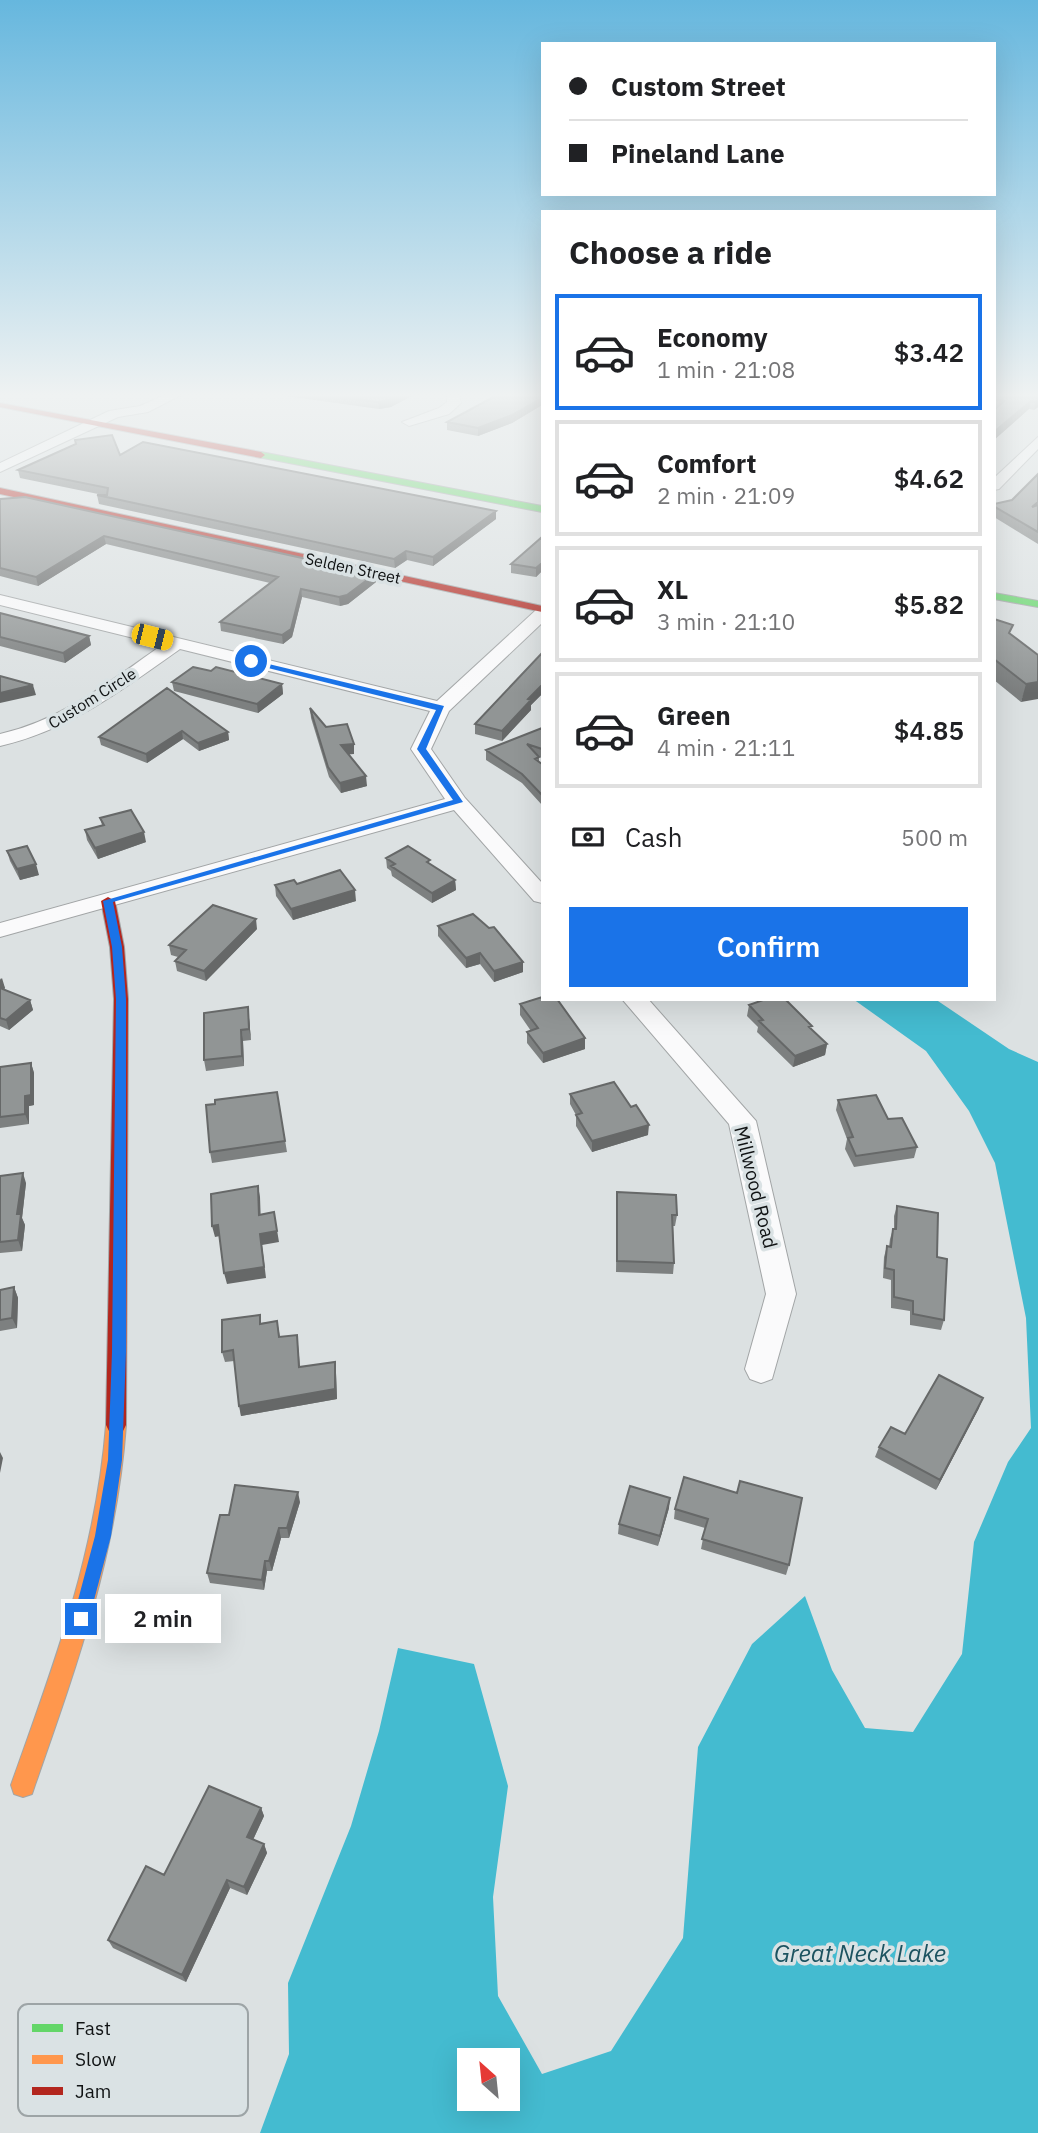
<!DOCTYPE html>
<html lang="en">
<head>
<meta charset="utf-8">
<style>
  :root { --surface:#fff; --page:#f6f6f6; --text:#202124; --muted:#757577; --line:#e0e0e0; --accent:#1a73e8 }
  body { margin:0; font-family:"IBM Plex Sans",sans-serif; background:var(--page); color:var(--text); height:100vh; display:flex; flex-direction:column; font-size:26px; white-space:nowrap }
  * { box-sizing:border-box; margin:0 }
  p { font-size:23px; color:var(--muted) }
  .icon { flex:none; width:38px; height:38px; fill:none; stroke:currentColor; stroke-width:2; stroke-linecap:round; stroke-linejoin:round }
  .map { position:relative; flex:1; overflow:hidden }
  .side { position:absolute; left:541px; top:210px; width:455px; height:791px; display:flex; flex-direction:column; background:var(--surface); border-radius:0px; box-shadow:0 7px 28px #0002 }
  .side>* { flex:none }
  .hud { position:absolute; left:541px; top:42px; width:455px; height:154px; border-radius:0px; box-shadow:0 7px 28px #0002; display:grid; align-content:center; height:154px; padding:0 28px; background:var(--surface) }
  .needle { width:46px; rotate:333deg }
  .tools { position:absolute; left:457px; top:2048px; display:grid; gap:14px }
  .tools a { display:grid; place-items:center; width:63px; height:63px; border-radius:0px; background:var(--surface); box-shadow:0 7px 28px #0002; font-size:35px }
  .end { position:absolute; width:32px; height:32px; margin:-16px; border:9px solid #1a73e8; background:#fff; box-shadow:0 0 0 4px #fff }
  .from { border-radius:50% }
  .bubble { position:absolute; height:49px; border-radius:0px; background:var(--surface); box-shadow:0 7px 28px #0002; font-size:23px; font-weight:600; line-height:49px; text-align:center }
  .car { position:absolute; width:21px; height:42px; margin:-21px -10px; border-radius:9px; box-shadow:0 0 5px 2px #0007; background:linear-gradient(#f5c518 24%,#345 0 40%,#f5c518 0 76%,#345 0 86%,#f5c518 0) }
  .hud b { display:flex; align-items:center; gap:24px; height:66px; font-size:26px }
  .hud b+b { border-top:2px solid var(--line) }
  .hud i { width:18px; height:18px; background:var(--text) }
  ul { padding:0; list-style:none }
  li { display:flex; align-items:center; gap:21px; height:116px; margin:0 14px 10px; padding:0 14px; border:4px solid var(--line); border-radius:0px }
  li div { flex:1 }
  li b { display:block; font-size:26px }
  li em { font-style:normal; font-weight:600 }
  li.on { border-color:var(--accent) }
  li>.icon { width:63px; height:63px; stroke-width:1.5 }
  h2 { padding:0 28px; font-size:32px; line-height:84px }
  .pay { display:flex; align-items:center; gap:18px; height:77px; padding:0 28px; font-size:26px }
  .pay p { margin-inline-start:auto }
  .button { display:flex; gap:14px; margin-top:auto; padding:14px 28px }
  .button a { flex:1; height:80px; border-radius:0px; background:var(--accent); color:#fff; font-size:28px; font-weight:600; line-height:80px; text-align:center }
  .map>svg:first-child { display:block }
  .water { fill:#44bbd0; fill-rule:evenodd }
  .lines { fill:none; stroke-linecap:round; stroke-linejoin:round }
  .street-casing { stroke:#a2a5a6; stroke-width:2 }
  .fast-casing { stroke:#a2a5a6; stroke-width:2 }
  .slow-casing { stroke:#a2a5a6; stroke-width:2 }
  .jam-casing { stroke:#a2a5a6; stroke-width:2 }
  .street { fill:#fafafb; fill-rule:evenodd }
  .fast { fill:#63d668; fill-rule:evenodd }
  .slow { fill:#ff974d; fill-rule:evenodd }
  .jam { fill:#b3261e; fill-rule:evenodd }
  .wall { fill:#7d8080 }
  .shaded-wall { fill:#666868 }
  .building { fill:#919595; stroke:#666868; stroke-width:2 }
  .route { fill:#1a73e8 }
  .labels { text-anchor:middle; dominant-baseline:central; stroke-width:7; stroke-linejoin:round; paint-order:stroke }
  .far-street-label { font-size:16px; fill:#101314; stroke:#dae2e4 }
  .street-label { font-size:19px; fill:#101314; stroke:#dae2e4 }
  .near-water-label { font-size:24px; font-style:italic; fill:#1c5360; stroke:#dae2e4 }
  .key { fill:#dae2e4; stroke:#9da4a6; stroke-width:2 }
  .key-label { font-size:19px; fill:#101314 }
</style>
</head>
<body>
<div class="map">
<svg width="1038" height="2133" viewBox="0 0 1038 2133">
  <rect width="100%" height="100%" fill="#dce1e2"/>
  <!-- water -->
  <path class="water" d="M 853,999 L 935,999 L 1009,1049 L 1038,1062 L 1038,2133 L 260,2133 L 289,2054 L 288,1983 L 351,1826 L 379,1731 L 398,1648 L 474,1664 L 508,1786 L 493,1897 L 498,1996 L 542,2074 L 611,2051 L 683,1938 L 698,1747 L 752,1644 L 805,1596 L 832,1670 L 865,1728 L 913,1732 L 962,1654 L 974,1542 L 1008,1462 L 1031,1428 L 1026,1318 L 995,1163 L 969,1111 L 926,1051 ZM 469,2060 L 508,2060 L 508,2098 L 469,2098 Z"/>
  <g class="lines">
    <!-- street casing -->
    <g class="street-casing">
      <path id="street" d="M 165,395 L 181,395 L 148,412 L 118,417 L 0,472 L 0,463 L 109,411 L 140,406 Z
        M 447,395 L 459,395 L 461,403 L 449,414 L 409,426 L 402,422 L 439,408 L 447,402 Z
        M 1038,437 L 1038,449 L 999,489 L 994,490 L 994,478 Z
        M 0,595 L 437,701 L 536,610 L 542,609 L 542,623 L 449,711 L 431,749 L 465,798 L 542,883 L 542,903 L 534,901 L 454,810 L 0,937 L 0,923 L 445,799 L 411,749 L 430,711 L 180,649 C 122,690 70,730 0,746 L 0,734 C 62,720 111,681 162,645 L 0,605 Z
        M 622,999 L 648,999 L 756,1121 L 796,1294 L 772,1379 L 761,1383 L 750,1379 L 745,1369 L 766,1294 L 729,1124 Z"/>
    </g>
    <!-- fast casing -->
    <g class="fast-casing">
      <path id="fast" d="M 261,452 L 542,506 L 542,512 L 258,457 L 257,455 Z
        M 994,593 L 1038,601 L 1038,607 L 994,599 Z"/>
    </g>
    <!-- slow casing -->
    <g class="slow-casing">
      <path id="slow" d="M 116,1416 L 123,1419 L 126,1425 C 117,1553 77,1665 35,1785 L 32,1794 L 23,1797 L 14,1794 L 11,1785 C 54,1665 96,1553 106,1425 L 109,1419 Z"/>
    </g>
    <!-- jam casing -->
    <g class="jam-casing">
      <path id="jam" d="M 0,403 L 261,452 L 265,455 L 261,458 L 0,407 Z
        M 0,488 L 542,606 L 542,612 L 0,494 Z
        M 108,897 L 115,901 L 124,947 L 128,999 L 126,1425 L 123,1431 L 116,1434 L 109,1431 L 106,1425 L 114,999 L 110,947 L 101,901 Z"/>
    </g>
    <!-- street -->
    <use href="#street" class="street"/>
    <!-- fast -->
    <use href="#fast" class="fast"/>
    <!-- slow -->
    <use href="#slow" class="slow"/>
    <!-- jam -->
    <use href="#jam" class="jam"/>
  </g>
  <!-- wall -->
  <path class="wall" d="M 280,395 L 413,395 L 391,407 L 379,409 L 293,397 Z
    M 542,395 L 542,405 L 512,423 L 478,436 L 447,430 L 447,422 Z
    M 994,395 L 1038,395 L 1038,407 L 1034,410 L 1029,409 L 994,440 L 994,410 L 996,408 L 994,408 Z
    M 120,455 L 496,511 L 496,519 L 433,566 L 407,560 L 395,568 L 99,504 L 97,495 L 103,495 L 20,478 L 18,470 Z
    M 1038,474 L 1038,544 L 994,517 L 994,504 L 1012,500 Z
    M 0,499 L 376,582 L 348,604 L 340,606 L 302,597 L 292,637 L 283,644 L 221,631 L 220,622 L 270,583 L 106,544 L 38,586 L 0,576 Z
    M 542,537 L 542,571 L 536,577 L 511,573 L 511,564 Z
    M 0,613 L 89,636 L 91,645 L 65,663 L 0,646 Z
    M 994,619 L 1011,635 L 1038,655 L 1021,702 L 994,680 Z
    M 542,653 L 542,694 L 531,705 L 531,710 L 502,741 L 475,734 L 475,724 Z
    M 211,671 L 282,684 L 283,694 L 258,713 L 174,691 L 172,682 Z
    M 167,688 L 228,732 L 229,740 L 199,751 L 183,739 L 147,763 L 101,745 L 99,737 Z
    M 310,708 L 326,727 L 354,754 L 349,754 L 367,786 L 341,793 L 329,777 L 311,718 Z
    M 542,728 L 542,758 L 539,757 L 539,762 L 542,764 L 542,805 L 522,783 L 486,760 L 486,750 Z
    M 100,818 L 146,842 L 98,859 L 87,840 L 85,830 L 102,825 Z
    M 7,851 L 39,875 L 20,880 L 10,861 Z
    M 386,858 L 430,864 L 455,880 L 456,890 L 432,903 L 392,876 L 391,871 L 387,868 Z
    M 297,884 L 356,901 L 293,920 L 276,896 L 275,885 Z
    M 438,926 L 489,928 L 523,972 L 494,982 L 480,964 L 466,968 L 438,936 Z
    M 257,929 L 206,981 L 177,971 L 175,961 L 178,957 L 171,955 L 169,945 Z
    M 0,978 L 5,988 L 4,990 L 30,1000 L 33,1010 L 9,1030 L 0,1026 Z
    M 520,1004 L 585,1049 L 543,1063 L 527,1043 L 527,1032 L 531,1031 L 520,1015 Z
    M 749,1005 L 811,1029 L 827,1044 L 825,1055 L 793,1067 L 757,1032 L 758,1027 L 747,1016 Z
    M 249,1018 L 251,1040 L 243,1041 L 244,1066 L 206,1071 L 204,1060 Z
    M 31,1063 L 34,1073 L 34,1105 L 29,1106 L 29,1124 L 0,1128 L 0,1067 Z
    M 277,1092 L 287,1152 L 212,1163 L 210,1152 L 215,1104 Z
    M 570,1094 L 648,1135 L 592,1152 L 576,1126 L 576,1115 L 570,1104 Z
    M 838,1100 L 888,1119 L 917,1147 L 914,1158 L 854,1167 L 845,1149 L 847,1139 L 836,1110 Z
    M 0,1176 L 26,1183 L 22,1218 L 25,1225 L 22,1251 L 0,1253 Z
    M 617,1192 L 677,1215 L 675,1226 L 673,1226 L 674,1263 L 673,1274 L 616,1272 Z
    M 897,1206 L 937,1257 L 944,1320 L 941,1330 L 910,1325 L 910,1311 L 891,1308 L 891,1280 L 883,1278 L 884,1257 L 887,1246 L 889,1247 L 890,1239 L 893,1229 L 894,1229 L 894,1216 Z
    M 14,1287 L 18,1298 L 17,1328 L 0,1331 L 0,1290 Z
    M 260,1315 L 261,1323 L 277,1321 L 280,1337 L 298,1345 L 300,1366 L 336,1373 L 337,1399 L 241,1416 L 234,1361 L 225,1362 L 222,1352 Z
    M 979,1408 L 936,1490 L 875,1457 L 879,1447 L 905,1434 Z
    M 684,1477 L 789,1565 L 786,1575 L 701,1549 L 705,1528 L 674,1519 L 675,1509 Z
    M 300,1502 L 289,1538 L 281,1538 L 272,1571 L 267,1571 L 264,1590 L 210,1583 L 207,1573 L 229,1515 Z
    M 669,1508 L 658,1546 L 618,1534 L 619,1524 Z
    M 261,1808 L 264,1816 L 253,1840 L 264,1844 L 267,1853 L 247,1895 L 230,1888 L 186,1982 L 113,1948 L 108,1940 L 164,1875 Z"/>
  <!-- shaded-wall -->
  <path class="shaded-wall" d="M 399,395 L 413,395 L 391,407 L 379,409 L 378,402 Z
    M 542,398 L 542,405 L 512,423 L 478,436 L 478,428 Z
    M 1038,400 L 1038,407 L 1034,410 L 1036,402 Z
    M 1031,401 L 1029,409 L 994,440 L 994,432 Z
    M 496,511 L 496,519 L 433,566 L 433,557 Z
    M 104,536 L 106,544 L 38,586 L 36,577 Z
    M 406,551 L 407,560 L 395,568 L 394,559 Z
    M 542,563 L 542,571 L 536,577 L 536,568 Z
    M 375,574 L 376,582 L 348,604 L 340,606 L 339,597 Z
    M 301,589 L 302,597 L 292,637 L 283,644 L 282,635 Z
    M 89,636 L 91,645 L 65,663 L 63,653 Z
    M 1038,682 L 1038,699 L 1021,702 L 1026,684 Z
    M 282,684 L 283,694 L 258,713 L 257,704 Z
    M 33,685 L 36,695 L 0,703 L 0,693 Z
    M 542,685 L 542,694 L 531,705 L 531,710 L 502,741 L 502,731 L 528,699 Z
    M 182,731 L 183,739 L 147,763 L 146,754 Z
    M 228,732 L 229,740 L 199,751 L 198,743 Z
    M 354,744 L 354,754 L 342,755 L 341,745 Z
    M 366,776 L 367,786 L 341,793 L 340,783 Z
    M 144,832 L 146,842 L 98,859 L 95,848 Z
    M 36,864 L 39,875 L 20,880 L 17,869 Z
    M 455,880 L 456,890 L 432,903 L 432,893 Z
    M 355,890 L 356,901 L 293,920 L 291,909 Z
    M 256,919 L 257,929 L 206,981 L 204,971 Z
    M 480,953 L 480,964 L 466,968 L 466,958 Z
    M 523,962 L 523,972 L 494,982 L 494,971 Z
    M 2,978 L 5,988 L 0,992 L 0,980 Z
    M 30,1000 L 33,1010 L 9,1030 L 6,1020 Z
    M 248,1007 L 251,1040 L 249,1029 Z
    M 241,1030 L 243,1041 L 244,1066 L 242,1056 Z
    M 585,1038 L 585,1049 L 543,1063 L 543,1053 Z
    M 827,1044 L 825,1055 L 793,1067 L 795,1056 Z
    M 31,1063 L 34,1073 L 34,1105 L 29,1106 L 29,1124 L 25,1114 L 25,1096 Z
    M 649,1125 L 648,1135 L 592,1152 L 592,1141 Z
    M 23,1173 L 26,1183 L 22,1218 L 25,1225 L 22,1251 L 18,1240 L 17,1214 Z
    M 258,1186 L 260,1197 L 261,1225 L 259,1215 Z
    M 274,1212 L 279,1242 L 262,1245 L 266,1278 L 227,1284 L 224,1273 L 260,1234 Z
    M 218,1225 L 220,1236 L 215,1237 L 212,1226 Z
    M 14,1287 L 18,1298 L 17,1328 L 12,1318 Z
    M 335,1362 L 336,1373 L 337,1399 L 241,1416 L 239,1406 Z
    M 983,1398 L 979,1408 L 936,1490 L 940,1480 Z
    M 0,1452 L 3,1458 L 0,1473 Z
    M 298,1492 L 300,1502 L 289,1538 L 287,1528 Z
    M 670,1498 L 669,1508 L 658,1546 L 660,1536 Z
    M 279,1528 L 281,1538 L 272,1571 L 269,1561 Z
    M 265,1561 L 267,1571 L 264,1590 L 262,1580 Z
    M 261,1808 L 264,1816 L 250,1846 L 247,1837 Z
    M 264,1844 L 267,1853 L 247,1895 L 244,1887 Z
    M 227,1880 L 230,1888 L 186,1982 L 182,1975 Z"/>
  <!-- building -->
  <path class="building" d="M 327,395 L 399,395 L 391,400 L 378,402 Z
    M 497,395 L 542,395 L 542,398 L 512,415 L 478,428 L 447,422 Z
    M 994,395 L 1038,395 L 1038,400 L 1036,402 L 1031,401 L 994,432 L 994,410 L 1004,401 L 994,399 Z
    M 112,435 L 120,455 L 143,442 L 496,511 L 433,557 L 406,551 L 394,559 L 97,495 L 107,495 L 108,488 L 18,470 L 76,444 L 75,440 Z
    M 1038,474 L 1038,502 L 1032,507 L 1038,505 L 1038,532 L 995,507 L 994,509 L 994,504 L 1012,500 Z
    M 25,497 L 375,574 L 347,595 L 339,597 L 301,589 L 291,629 L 282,635 L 220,622 L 278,577 L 104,536 L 36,577 L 0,568 L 0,499 Z
    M 542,537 L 542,563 L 536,568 L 511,564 Z
    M 0,613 L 89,636 L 63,653 L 0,637 Z
    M 994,619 L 1013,625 L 1009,633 L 1038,655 L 1038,682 L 1026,684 L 994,659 Z
    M 542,653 L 542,685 L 528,699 L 531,700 L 502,731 L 475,724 Z
    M 193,667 L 211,671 L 216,667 L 282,684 L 257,704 L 172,682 Z
    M 0,676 L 33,685 L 0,693 Z
    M 167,688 L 228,732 L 198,743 L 182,731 L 146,754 L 99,737 Z
    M 310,708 L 326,727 L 347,724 L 354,744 L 341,745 L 366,776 L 340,783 L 328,767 Z
    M 542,728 L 542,749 L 527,744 L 539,757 L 535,759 L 542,764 L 542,795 L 522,774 L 486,750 Z
    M 131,810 L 144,832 L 95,848 L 85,830 L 104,825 L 100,818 Z
    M 27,846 L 36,864 L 17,869 L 7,851 Z
    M 408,846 L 430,860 L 427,862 L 455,880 L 432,893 L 391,866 L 395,864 L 386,858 Z
    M 340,870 L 355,890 L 291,909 L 275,885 L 294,880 L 297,884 Z
    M 213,905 L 256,919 L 204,971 L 175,961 L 186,950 L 169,945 Z
    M 473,914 L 489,928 L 494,927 L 523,962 L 494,971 L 480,953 L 466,958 L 438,926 Z
    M 0,988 L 30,1000 L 6,1020 L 0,1018 Z
    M 542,997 L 542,999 L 557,999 L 585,1038 L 543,1053 L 527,1032 L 538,1028 L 520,1004 Z
    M 766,999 L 785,999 L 812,1026 L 809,1027 L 827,1044 L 795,1056 L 759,1021 L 763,1020 L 749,1005 Z
    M 248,1007 L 249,1029 L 241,1030 L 242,1056 L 204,1060 L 204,1013 Z
    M 31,1063 L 31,1095 L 25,1096 L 25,1114 L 0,1117 L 0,1067 Z
    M 614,1082 L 631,1107 L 636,1105 L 649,1125 L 592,1141 L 576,1115 L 582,1113 L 570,1094 Z
    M 277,1092 L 285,1141 L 210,1152 L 206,1105 L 215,1104 L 215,1100 Z
    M 876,1095 L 888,1119 L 902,1118 L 917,1147 L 856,1156 L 848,1138 L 853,1137 L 838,1100 Z
    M 23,1173 L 17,1214 L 21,1214 L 18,1240 L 0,1242 L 0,1176 Z
    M 258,1186 L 259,1215 L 274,1212 L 277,1231 L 260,1234 L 264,1267 L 224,1273 L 218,1225 L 212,1226 L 211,1194 Z
    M 617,1192 L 676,1195 L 677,1215 L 672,1215 L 674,1263 L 617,1261 Z
    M 897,1206 L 938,1213 L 937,1257 L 947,1259 L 944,1320 L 913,1314 L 913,1301 L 894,1297 L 894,1270 L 885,1268 L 887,1246 L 891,1247 L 893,1229 L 896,1229 Z
    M 14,1287 L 12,1318 L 0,1320 L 0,1290 Z
    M 260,1315 L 260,1324 L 277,1321 L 279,1337 L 297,1335 L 299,1367 L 335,1362 L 335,1389 L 239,1406 L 233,1350 L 222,1352 L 222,1320 Z
    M 939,1375 L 983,1398 L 940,1480 L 879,1447 L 891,1427 L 905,1434 Z
    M 684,1477 L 737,1493 L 740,1481 L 802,1498 L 789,1565 L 702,1539 L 708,1519 L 675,1509 Z
    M 235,1485 L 298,1492 L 287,1528 L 279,1528 L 269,1561 L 265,1561 L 262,1580 L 207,1573 L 220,1515 L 229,1515 Z
    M 630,1486 L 670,1498 L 660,1536 L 619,1524 Z
    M 209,1786 L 261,1808 L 247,1837 L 264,1844 L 244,1887 L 227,1880 L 182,1975 L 108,1940 L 146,1866 L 164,1875 Z"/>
  <!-- sky -->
  <linearGradient id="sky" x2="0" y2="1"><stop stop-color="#66b7de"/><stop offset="0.57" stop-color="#eff2f2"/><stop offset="1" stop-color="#eff2f2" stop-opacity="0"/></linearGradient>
  <rect width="1038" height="693" fill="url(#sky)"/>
  <!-- route -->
  <path class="route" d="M 248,659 L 444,706 L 426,749 L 463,802 L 113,902 L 122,947 L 126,999 L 126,1352 L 122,1460 L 111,1536 L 89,1619 L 81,1627 L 73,1619 L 95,1536 L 108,1460 L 112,1352 L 116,999 L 112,947 L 103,901 L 453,800 L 417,749 L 436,710 L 248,663 Z"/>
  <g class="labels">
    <!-- far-street labels -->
    <g class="far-street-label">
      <text transform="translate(353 568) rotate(12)">Selden Street</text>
      <text transform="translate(92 698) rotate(-32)">Custom Circle</text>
    </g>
    <!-- street labels -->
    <g class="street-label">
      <text transform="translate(756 1187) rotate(76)">Millwood Road</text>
    </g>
    <!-- near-water labels -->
    <g class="near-water-label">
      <text x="860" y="1953">Great Neck Lake</text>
    </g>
  </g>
  <!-- legend -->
  <rect x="18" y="2004" width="230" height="112" rx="10" class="key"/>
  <rect x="32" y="2024" width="31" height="8" fill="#63d668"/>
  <rect x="32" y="2055" width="31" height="9" fill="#ff974d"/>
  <rect x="32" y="2087" width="31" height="8" fill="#b3261e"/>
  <g class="key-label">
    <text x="75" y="2035">Fast</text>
    <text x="75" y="2066">Slow</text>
    <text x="75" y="2098">Jam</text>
  </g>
</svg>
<div class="tools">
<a><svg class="needle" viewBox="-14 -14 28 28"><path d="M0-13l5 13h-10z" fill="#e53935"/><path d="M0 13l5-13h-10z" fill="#757577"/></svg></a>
</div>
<i class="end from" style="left:251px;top:661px"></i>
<i class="end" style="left:81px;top:1619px"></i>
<div class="bubble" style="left:105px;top:1594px;width:116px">2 min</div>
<i class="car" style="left:152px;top:637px;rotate:104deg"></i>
<div class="hud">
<b><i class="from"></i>Custom Street</b>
<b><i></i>Pineland Lane</b>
</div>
<section class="side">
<h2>Choose a ride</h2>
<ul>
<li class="on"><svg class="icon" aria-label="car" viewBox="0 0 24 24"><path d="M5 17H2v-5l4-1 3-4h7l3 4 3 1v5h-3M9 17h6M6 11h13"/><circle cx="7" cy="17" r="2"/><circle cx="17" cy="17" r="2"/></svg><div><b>Economy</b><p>1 min · 21:08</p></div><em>$3.42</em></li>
<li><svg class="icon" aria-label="car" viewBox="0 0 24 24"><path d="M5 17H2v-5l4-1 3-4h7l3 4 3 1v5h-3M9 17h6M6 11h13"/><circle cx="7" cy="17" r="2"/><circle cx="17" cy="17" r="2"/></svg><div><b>Comfort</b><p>2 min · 21:09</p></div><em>$4.62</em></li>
<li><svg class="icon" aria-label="car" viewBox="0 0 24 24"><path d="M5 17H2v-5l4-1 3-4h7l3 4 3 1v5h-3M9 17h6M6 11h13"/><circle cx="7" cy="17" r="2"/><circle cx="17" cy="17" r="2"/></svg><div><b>XL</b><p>3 min · 21:10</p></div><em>$5.82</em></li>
<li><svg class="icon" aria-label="car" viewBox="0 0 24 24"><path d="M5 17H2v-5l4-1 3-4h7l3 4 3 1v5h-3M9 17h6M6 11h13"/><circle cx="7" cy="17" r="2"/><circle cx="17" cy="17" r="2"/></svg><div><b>Green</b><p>4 min · 21:11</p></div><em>$4.85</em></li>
</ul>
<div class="pay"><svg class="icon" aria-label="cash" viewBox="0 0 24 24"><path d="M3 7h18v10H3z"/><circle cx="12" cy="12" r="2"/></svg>Cash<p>500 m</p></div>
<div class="button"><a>Confirm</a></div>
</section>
</div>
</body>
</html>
